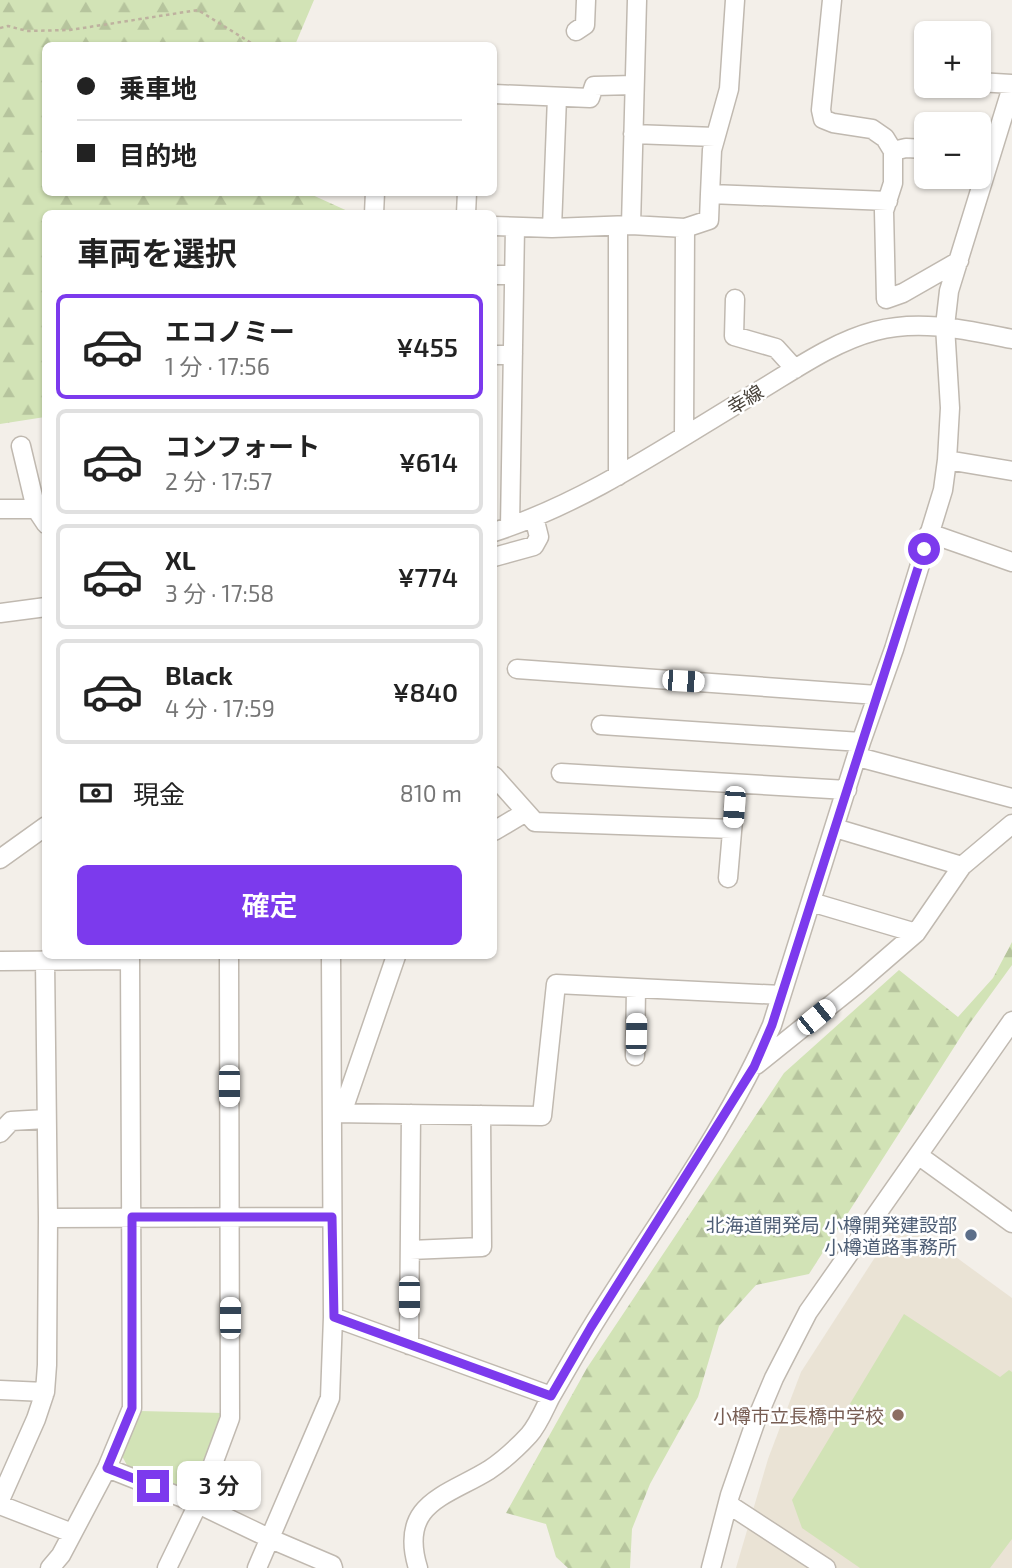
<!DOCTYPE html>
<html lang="ja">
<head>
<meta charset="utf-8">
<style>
  :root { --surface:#fff; --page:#f2f2f2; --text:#222; --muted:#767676; --line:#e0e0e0; --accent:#7c3aed }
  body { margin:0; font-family:"Exo 2","Noto Sans JP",sans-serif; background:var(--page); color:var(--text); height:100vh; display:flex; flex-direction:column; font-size:26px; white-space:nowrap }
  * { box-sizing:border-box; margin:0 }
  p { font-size:23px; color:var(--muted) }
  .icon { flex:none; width:38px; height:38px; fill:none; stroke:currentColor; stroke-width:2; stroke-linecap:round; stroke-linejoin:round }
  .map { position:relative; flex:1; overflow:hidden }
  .panel { position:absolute; left:42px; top:210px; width:455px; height:749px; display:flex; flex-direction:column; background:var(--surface); border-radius:10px; box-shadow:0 2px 5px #0004 }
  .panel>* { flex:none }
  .top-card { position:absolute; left:42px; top:42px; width:455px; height:154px; border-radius:10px; box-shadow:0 2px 5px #0004; display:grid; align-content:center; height:154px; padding:0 35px; background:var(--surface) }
  .buttons { position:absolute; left:914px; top:21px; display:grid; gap:14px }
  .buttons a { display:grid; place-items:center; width:77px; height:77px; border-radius:10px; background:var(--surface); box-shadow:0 2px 5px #0004; font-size:35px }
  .end { position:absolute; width:32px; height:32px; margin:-16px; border:9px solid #7c3aed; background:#fff; box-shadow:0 0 0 4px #fff }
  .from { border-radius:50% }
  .bubble { position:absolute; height:49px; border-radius:10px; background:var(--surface); box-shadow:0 2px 5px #0004; font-size:23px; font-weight:600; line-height:49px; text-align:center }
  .car { position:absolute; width:21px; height:42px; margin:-21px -10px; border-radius:9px; box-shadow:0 0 5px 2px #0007; background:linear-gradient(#fff 24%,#345 0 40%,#fff 0 76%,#345 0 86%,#fff 0) }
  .top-card b { display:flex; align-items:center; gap:24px; height:66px; font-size:26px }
  .top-card b+b { border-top:2px solid var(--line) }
  .top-card i { width:18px; height:18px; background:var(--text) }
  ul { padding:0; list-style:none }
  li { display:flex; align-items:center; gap:21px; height:105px; margin:0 14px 10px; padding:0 21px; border:4px solid var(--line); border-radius:10px }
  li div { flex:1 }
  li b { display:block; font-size:26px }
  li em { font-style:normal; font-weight:600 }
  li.active { border-color:var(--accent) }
  li>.icon { width:63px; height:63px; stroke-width:1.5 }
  h2 { padding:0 35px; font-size:32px; line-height:84px }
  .pay { display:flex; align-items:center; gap:18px; height:77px; padding:0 35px; font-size:26px }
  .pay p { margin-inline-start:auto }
  .action { display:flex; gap:14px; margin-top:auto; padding:14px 35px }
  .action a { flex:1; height:80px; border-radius:10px; background:var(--accent); color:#fff; font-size:28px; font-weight:600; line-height:80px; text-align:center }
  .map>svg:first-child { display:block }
  .education { fill:#eae3d5 }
  .forest { fill:url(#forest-firs) }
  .park { fill:#d2e3b6 }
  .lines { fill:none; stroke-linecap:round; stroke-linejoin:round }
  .minor-casing { stroke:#c0b9b0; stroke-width:21 }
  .path { stroke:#beb19f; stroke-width:2.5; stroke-dasharray:3.5 3.5; stroke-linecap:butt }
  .minor { stroke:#fff; stroke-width:18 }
  .route { stroke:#7c3aed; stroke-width:9 }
  .service-dot { fill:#5c6f8a; stroke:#fff; stroke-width:2.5 }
  .education-dot { fill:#8d6e63; stroke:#fff; stroke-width:2.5 }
  .labels { text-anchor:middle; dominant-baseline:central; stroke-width:5; stroke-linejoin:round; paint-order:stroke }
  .street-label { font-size:19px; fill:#464038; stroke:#fff }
  .service-label { font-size:19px; fill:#4e5e75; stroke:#fff; text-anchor:end }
  .education-label { font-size:19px; fill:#785e54; stroke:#fff; text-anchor:end }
</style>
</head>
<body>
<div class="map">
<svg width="1012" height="1568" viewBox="0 0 1012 1568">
  <defs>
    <pattern id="forest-firs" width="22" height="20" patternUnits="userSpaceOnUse" patternTransform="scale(1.75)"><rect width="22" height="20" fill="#d2e3b6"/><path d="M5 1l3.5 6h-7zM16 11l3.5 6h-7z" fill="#b6c49d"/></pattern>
  </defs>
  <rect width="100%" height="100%" fill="#f3efe9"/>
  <!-- education -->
  <path class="education" d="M 901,1217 L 1012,1298 L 1012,1568 L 736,1568 L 768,1459 L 801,1372 Z"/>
  <!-- forest -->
  <path class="forest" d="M 0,0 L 314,0 L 295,45 L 46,46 L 46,192 L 308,193 L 352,213 L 46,214 L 45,417 L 0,424 Z
    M 1012,942 L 1012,965 L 967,1027 L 809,1274 L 756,1285 L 719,1326 L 698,1397 L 650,1484 L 632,1529 L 630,1568 L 568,1568 L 556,1557 L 546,1524 L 506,1513 L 587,1368 L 784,1073 L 899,970 L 958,1017 L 993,978 Z"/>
  <!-- park -->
  <path class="park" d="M 904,1314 L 1000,1377 L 1009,1370 L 1012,1372 L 1012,1539 L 990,1568 L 860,1568 L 802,1528 L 792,1500 Z
    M 140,1411 L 224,1413 L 194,1487 L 184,1491 L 128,1467 L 122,1456 Z"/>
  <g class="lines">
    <!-- minor casing -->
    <g class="minor-casing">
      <path id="minor" d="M 832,0 L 821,110 L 823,119 L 833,123 L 872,129 L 885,138 L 893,151 L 893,183 L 884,211 L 886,299 L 903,293 L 959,261
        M 576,31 L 585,25 L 586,0
        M 978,82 L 1012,84
        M 494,94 L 590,98 L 594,86 L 634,85
        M 633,134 L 715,137
        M 893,151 L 906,148 L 926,149
        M 710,194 L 712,150 L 729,89 L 735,0
        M 374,214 L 375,192
        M 466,214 L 467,192
        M 631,225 L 637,0
        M 494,226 L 552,228 L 631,225 L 685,228 L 709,220 L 710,194 L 888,201
        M 618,226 L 618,476
        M 552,228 L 557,97
        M 494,275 L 514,275
        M 735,299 L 734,336 L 776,348 L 795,369
        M 494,355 L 513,354
        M 684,436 L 685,228
        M 21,446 L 36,509 L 46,524
        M 947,460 L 1012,471
        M 0,509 L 36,509
        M 510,526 L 515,227
        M 494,532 C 589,501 671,443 757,392 C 794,370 833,342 875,331 C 921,319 966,330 1012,339
        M 929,533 L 1012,562
        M 494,557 L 534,546 L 539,537 L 534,517
        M 0,613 L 46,607
        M 517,669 L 877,695
        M 601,725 L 861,742
        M 858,757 L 1012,798
        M 561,773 L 847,790
        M 494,776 L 535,822 L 732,829
        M 835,828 L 962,866
        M 494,831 L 526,812
        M 0,859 L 46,826
        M 728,878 L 736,785
        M 811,902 L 916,933
        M 0,961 L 130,960
        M 635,1056 L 636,988
        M 756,1065 L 857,984 L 916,933 L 962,866 L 1012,824
        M 332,1113 L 542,1116 L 556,984 L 781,995
        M 342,1113 L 396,956
        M 0,1133 L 11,1121 L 46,1119
        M 918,1155 L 1012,1223
        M 48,1218 L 332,1217
        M 410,1250 L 482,1247 L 481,1115
        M 333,1317 L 551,1396
        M 409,1345 L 411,1114
        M 0,1390 L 45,1392
        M 107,1468 L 198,1504 L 271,1539 L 332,1565 L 333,1568
        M 0,1500 L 36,1419 L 45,1392 L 47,1365 L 48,1218 L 45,960
        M 728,1504 L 826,1568
        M 0,1505 L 72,1533
        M 50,1568 L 61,1555 L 107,1468 L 132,1408 L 130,956
        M 167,1568 L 198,1504 L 230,1418 L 229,956
        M 257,1568 L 330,1398 L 333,1317 L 331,956
        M 418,1568 C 398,1503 447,1496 489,1470 C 504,1460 517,1448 529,1435 C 538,1425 544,1410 550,1398 C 564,1374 578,1349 593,1325 C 654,1226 726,1131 772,1025 L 861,742 L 894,649 L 943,490 L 947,460 L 950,408 L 945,326 L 949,291 L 1012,87
        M 711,1568 L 730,1495 L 755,1423 L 774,1378 L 808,1312 L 1012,1021"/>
    </g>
    <!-- path -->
    <path class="path" d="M 0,28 L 8,26 L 27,31 L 70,30 L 198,10 L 256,46"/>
    <!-- minor -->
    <use href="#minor" class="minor"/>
  </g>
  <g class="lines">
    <!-- route -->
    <path class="route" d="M 153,1486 L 107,1468 L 132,1408 L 132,1217 L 332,1217 L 334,1317 L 551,1396 L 591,1327 L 754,1067 L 772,1025 L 924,549"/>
  </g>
  <!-- markers -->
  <circle class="service-dot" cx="971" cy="1235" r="7"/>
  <circle class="education-dot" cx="898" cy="1415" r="7"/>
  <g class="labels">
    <!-- street labels -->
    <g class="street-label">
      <text transform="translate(745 399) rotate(-31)">幸線</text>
    </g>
    <!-- service labels -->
    <g class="service-label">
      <text x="957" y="1224">北海道開発局 小樽開発建設部<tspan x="957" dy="22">小樽道路事務所</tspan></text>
    </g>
    <!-- education labels -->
    <g class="education-label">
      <text x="884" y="1415">小樽市立長橋中学校</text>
    </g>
  </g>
</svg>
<div class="buttons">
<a>+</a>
<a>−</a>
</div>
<i class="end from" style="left:924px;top:549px"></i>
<i class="end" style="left:153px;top:1486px"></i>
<div class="bubble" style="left:177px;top:1461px;width:84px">3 分</div>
<i class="car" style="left:683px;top:681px;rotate:94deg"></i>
<i class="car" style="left:734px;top:807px;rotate:184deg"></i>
<i class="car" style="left:816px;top:1017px;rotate:51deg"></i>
<i class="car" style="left:636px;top:1034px;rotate:1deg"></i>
<i class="car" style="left:229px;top:1086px;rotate:180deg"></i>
<i class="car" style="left:409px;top:1297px;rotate:180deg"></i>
<i class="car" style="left:230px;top:1318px;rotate:0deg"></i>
<div class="top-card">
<b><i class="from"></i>乗車地</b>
<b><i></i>目的地</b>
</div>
<section class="panel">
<h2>車両を選択</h2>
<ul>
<li class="active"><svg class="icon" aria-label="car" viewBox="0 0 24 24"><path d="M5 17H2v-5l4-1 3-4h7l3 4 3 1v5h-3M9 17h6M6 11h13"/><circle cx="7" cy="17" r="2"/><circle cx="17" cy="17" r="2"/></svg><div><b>エコノミー</b><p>1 分 · 17:56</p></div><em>¥455</em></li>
<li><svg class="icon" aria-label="car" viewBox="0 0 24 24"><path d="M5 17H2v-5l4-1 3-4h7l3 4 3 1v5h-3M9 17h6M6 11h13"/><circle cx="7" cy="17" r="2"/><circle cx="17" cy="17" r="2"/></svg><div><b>コンフォート</b><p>2 分 · 17:57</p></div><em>¥614</em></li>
<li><svg class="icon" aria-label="car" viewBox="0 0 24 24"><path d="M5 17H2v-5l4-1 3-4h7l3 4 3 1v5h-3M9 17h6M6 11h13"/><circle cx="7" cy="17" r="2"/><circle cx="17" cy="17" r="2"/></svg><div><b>XL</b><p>3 分 · 17:58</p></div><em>¥774</em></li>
<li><svg class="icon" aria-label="car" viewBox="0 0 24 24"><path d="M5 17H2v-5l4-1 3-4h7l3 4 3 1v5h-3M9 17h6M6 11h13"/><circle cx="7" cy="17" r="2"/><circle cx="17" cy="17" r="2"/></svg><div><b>Black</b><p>4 分 · 17:59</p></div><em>¥840</em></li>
</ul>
<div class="pay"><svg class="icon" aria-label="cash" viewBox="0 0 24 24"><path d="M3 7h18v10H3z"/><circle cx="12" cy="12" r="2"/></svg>現金<p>810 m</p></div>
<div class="action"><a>確定</a></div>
</section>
</div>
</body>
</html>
